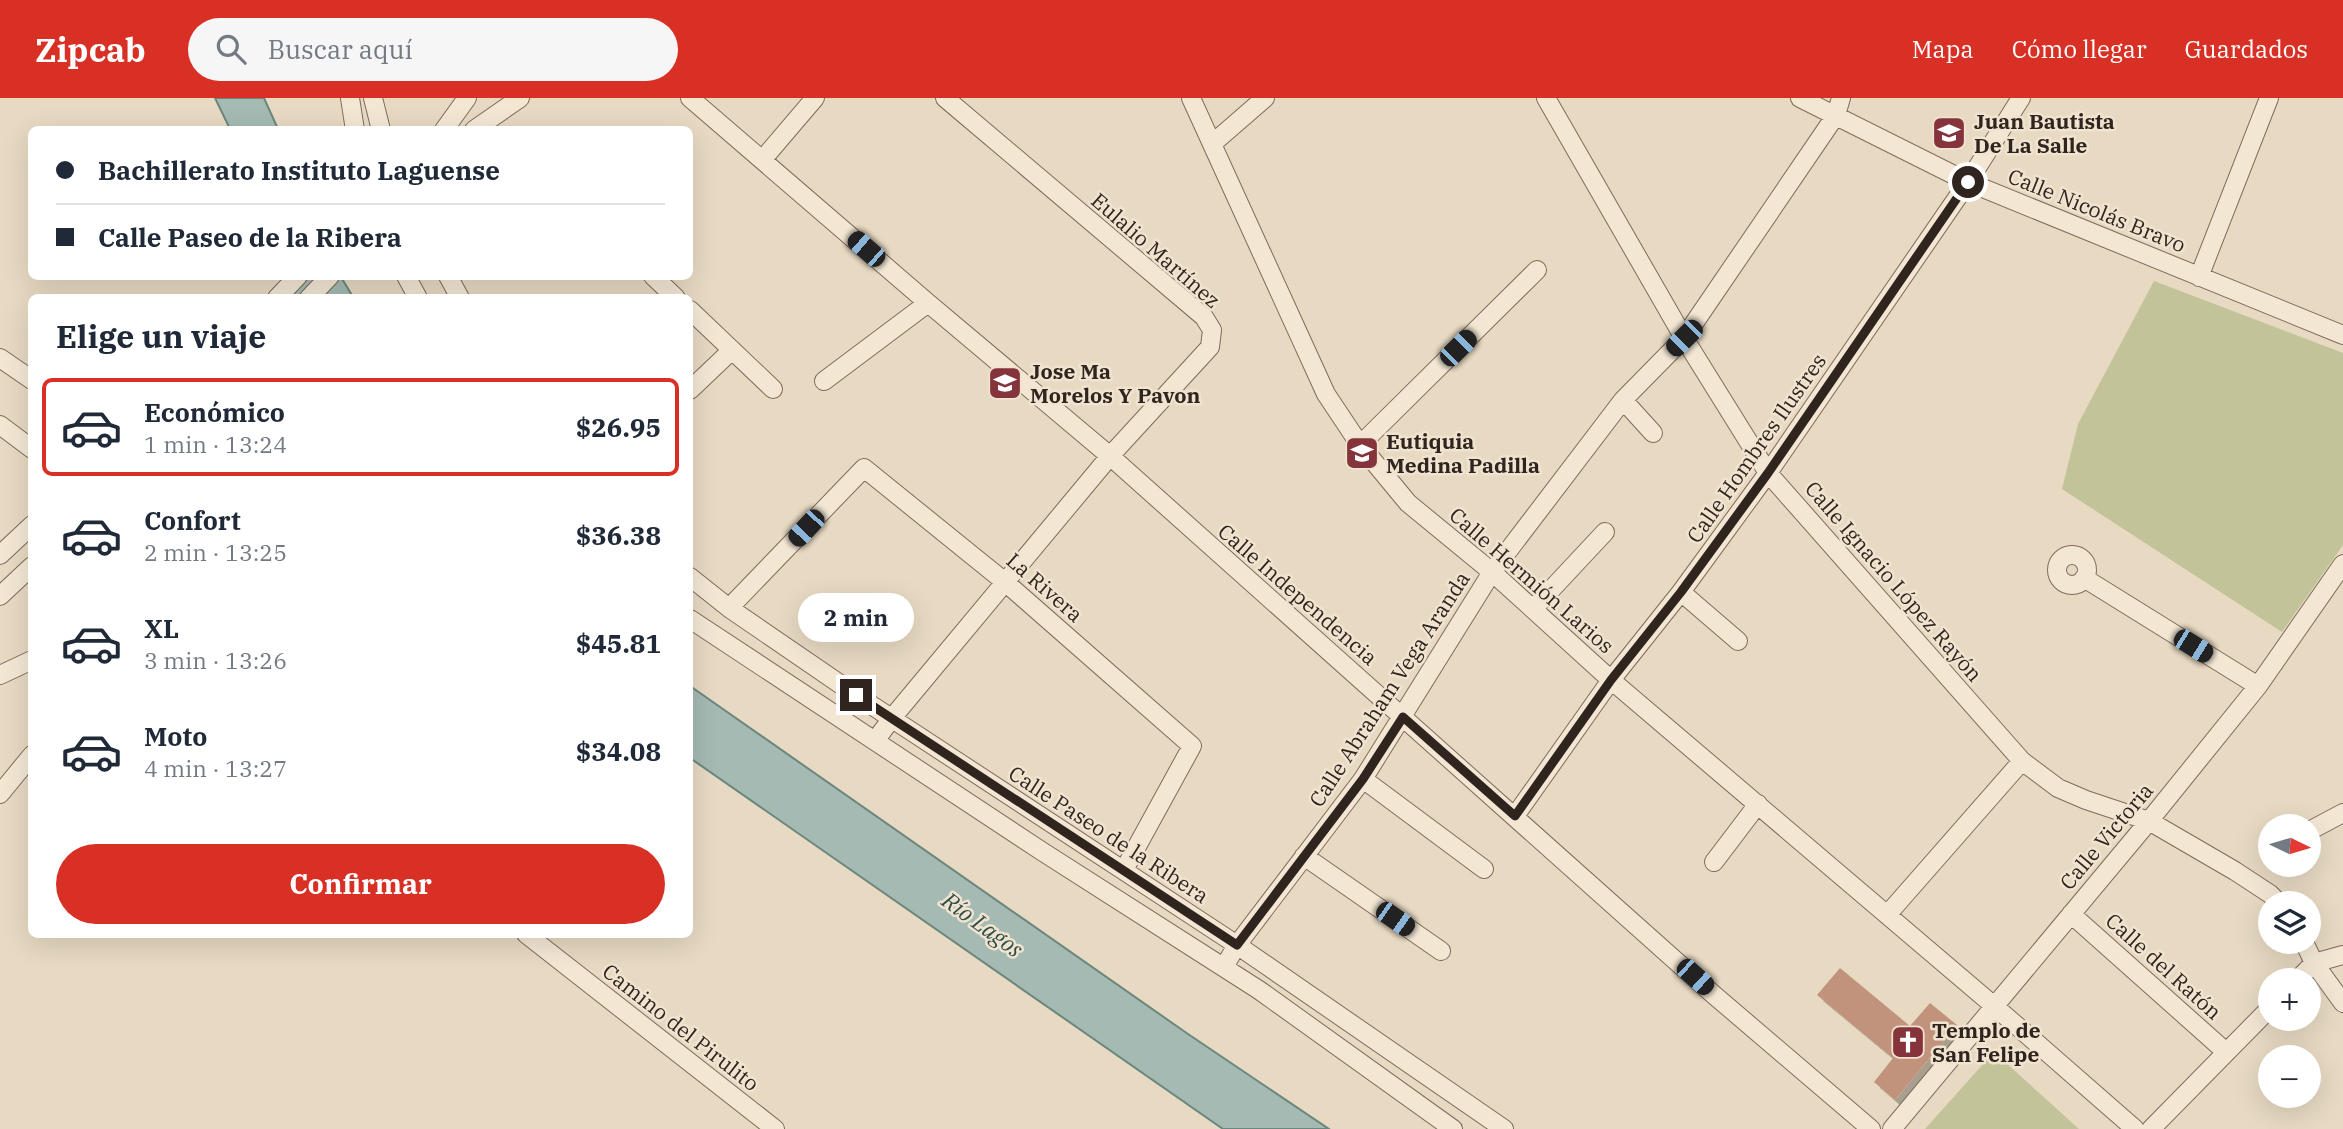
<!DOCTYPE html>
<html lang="es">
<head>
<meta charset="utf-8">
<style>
  :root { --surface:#fff; --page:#f6f6f7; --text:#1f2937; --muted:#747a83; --line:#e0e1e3; --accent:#d93025 }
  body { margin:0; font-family:"IBM Plex Serif",serif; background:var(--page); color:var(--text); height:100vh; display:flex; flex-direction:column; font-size:26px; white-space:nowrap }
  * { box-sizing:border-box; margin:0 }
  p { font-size:23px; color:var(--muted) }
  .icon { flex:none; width:38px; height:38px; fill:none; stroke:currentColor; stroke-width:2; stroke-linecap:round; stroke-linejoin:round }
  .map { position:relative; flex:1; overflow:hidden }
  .panel { position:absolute; left:28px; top:196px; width:665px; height:644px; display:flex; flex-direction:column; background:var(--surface); border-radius:10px; box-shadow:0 7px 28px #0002 }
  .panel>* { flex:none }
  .top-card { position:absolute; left:28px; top:28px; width:665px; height:154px; border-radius:10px; box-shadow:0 7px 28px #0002; display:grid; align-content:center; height:154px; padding:0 28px; background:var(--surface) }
  .needle { width:46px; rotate:95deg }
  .controls { position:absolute; left:2258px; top:716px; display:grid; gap:14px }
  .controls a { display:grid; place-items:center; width:63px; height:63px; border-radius:50%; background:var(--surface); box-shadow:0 7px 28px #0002; font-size:35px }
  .end { position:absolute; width:32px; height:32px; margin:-16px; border:9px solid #30251e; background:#fff; box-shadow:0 0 0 4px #fff }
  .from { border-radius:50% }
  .bubble { position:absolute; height:49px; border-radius:24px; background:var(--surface); box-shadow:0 7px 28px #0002; font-size:23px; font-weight:700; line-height:49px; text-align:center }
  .car { position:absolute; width:21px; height:42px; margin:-21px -10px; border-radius:9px; box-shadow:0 0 5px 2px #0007; background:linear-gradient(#222 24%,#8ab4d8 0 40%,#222 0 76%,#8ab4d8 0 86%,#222 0) }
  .top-card b { display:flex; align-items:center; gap:24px; height:66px; font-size:26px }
  .top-card b+b { border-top:2px solid var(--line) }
  .top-card i { width:18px; height:18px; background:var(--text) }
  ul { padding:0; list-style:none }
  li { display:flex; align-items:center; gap:21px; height:98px; margin:0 14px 10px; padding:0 14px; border:4px solid transparent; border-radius:10px }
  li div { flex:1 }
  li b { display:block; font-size:26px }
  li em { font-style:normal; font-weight:700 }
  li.on { border-color:var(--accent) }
  li>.icon { width:63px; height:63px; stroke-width:1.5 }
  h2 { padding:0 28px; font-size:32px; line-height:84px }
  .action { display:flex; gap:14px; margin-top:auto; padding:14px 28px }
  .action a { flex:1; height:80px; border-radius:42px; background:var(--accent); color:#fff; font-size:28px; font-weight:700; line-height:80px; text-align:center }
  header { display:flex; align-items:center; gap:42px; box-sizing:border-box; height:98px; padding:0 35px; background:var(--accent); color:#fff }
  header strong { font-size:33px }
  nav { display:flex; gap:38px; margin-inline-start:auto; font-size:24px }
  .search { width:490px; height:63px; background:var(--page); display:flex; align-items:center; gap:18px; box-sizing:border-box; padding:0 24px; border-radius:38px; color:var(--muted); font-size:26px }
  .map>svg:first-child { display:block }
  .green { fill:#c2c398 }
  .water { fill:#a4bab2; stroke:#6c877e; stroke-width:2 }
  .building { fill:#c1937d; filter:url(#shadow) }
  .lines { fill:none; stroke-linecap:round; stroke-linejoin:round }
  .minor-casing { stroke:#7f6b5c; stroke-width:20 }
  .minor { stroke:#f3e7d4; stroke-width:18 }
  .route { stroke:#30251e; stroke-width:9 }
  .labels { text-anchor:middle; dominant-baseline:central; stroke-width:5; stroke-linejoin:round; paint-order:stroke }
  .poi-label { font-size:21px; font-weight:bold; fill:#30251e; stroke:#f0e4d0; text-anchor:start }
  .street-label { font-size:21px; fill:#30251e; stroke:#f0e4d0 }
  .water-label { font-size:23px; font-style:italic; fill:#2f4e4a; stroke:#f0e4d0 }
</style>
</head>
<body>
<header>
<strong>Zipcab</strong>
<div class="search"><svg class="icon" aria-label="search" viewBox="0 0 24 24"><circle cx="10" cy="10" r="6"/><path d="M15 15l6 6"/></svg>Buscar aquí</div>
<nav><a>Mapa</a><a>Cómo llegar</a><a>Guardados</a></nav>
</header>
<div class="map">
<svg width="2343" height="1031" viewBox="0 0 2343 1031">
  <defs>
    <filter id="shadow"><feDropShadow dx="6" dy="6" stdDeviation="0" flood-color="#0004"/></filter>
  </defs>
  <rect width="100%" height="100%" fill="#e7d9c2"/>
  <!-- green -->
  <path class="green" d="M 2154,183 L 2343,255 L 2343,447 L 2282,534 L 2062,391 L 2078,326 Z
    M 1994,954 L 2079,1031 L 1925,1031 Z"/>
  <!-- water -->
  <path class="water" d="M 215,0 L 264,0 L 278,31 L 230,31 Z
    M 280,179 L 341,179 L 353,199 L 286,199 Z
    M 690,588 L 1188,936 L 1329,1031 L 1223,1031 L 690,660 Z"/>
  <!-- building -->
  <path class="building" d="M 1840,870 L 1910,928 L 1930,905 L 1957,927 L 1895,1002 L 1874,984 L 1893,960 L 1817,897 Z"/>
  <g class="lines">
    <!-- minor casing -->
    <g class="minor-casing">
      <path id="minor" d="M 350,0 L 355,32
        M 373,0 L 381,32
        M 690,0 L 928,205 L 1110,358 L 1714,897 L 1871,1031
        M 1191,0 L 1326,296 L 1360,347 L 1408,405 L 1492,474 L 1611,582 L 1993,907 L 2135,1031
        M 1546,0 L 1684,240 L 1768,375 L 2022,663 L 2058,690 L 2086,702 L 2149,723 L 2235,773 L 2270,796 L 2279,805
        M 1800,0 L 1968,84 L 2343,237
        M 444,32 L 467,0
        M 474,32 L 520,0
        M 1212,46 L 1265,0
        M 763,61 L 815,0
        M 406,178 L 418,200
        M 448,178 L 460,200
        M 653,178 L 676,200
        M 2199,179 L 2269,0
        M 277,200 L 298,178
        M 309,200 L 330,178
        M 690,212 L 773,291
        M 0,260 L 32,282
        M 824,283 L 928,205
        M 690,292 L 732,252
        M 1623,302 L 1653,335
        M 0,327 L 32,351
        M 1360,347 L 1537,172
        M 0,457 L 32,427
        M2057 472a15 15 0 1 1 30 0a15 15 0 1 1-30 0Z
        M 690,479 L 729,510 L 856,597 L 1237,847 L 1504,1031
        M 2084,480 L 2258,588
        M 1681,494 L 1738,543
        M 0,498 L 32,468
        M 729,510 L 864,370 L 1005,484 L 1192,648 L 1124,772
        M 1533,511 L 1605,434
        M 690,521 L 1043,754 L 1259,892 L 1453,1031
        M 0,577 L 32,562
        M 875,643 L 892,620 L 1110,358 L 1210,249 L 1212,232 L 1204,219 L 945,0
        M 1363,681 L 1484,771
        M 0,696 L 32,657
        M 1515,718 L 1611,582 L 1681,494 L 1768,375 L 1968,84 L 2021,0
        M 2311,732 L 2343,715
        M 1304,758 L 1441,853
        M 1714,764 L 1758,706
        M 2071,816 L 2226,954
        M 1887,817 L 2022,663
        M 526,836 L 775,1031
        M 2304,844 L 2314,865 L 2343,905
        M 1224,869 L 1237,847 L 1363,681 L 1492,474 L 1623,302 L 1684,240 L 1836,17 L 1841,0
        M 2297,882 L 2314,865 L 2343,857
        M 1892,1031 L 2149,723 L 2258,588 L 2343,466
        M 2151,1031 L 2270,910"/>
    </g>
    <!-- minor -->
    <use href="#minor" class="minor"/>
  </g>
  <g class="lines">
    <!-- route -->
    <path class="route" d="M 856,597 L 1237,847 L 1363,681 L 1403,619 L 1515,718 L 1611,582 L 1681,494 L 1768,375 L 1968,84"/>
  </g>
  <!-- icons -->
  <defs>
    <g id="school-square" transform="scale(1.75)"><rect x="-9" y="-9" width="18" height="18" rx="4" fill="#86343b" stroke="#f0e4d0"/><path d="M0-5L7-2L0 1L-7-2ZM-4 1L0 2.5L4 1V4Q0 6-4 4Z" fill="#fff"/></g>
    <g id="church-square" transform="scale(1.75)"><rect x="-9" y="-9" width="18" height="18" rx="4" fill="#86343b" stroke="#f0e4d0"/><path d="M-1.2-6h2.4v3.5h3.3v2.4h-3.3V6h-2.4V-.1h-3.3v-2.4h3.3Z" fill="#fff"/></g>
  </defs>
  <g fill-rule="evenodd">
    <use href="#school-square" x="1949" y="35"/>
    <use href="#school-square" x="1005" y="285"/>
    <use href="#school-square" x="1362" y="355"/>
    <use href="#church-square" x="1908" y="944"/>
  </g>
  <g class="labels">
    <!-- poi labels -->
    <g class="poi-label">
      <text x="1974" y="23">Juan Bautista<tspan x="1974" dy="24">De La Salle</tspan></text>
      <text x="1030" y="273">Jose Ma<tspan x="1030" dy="24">Morelos Y Pavon</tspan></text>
      <text x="1386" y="343">Eutiquia<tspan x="1386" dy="24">Medina Padilla</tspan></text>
      <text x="1932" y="932">Templo de<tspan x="1932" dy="24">San Felipe</tspan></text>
    </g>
    <!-- street labels -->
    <g class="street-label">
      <text transform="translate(2097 112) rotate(22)">Calle Nicolás Bravo</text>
      <text transform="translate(1156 152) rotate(41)">Eulalio Martínez</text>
      <text transform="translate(1756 350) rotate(-55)">Calle Hombres Ilustres</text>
      <text transform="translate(1532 482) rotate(41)">Calle Hermión Larios</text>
      <text transform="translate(1894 483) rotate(49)">Calle Ignacio López Rayón</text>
      <text transform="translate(1045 489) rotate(41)">La Rivera</text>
      <text transform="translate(1298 496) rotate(41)">Calle Independencia</text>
      <text transform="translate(1389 591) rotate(-57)">Calle Abraham Vega Aranda</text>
      <text transform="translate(1109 736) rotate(33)">Calle Paseo de la Ribera</text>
      <text transform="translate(2106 738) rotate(-50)">Calle Victoria</text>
      <text transform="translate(2164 868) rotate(42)">Calle del Ratón</text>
      <text transform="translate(681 929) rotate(38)">Camino del Pirulito</text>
    </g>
    <!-- water labels -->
    <g class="water-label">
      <text transform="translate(983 826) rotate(36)">Río Lagos</text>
    </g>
  </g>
</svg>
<div class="controls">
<a><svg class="needle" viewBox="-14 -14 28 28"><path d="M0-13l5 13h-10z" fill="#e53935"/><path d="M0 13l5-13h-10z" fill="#747a83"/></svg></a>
<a><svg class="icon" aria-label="layers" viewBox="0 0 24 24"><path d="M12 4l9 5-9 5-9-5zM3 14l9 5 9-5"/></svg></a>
<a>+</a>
<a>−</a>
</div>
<i class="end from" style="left:1968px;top:84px"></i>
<i class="end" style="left:856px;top:597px"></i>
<div class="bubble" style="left:798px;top:495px;width:116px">2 min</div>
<i class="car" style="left:866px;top:151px;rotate:311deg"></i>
<i class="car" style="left:1684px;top:240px;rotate:225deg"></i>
<i class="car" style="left:1458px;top:250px;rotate:45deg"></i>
<i class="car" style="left:806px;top:430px;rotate:223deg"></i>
<i class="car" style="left:2193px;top:548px;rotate:122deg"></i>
<i class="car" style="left:1395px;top:821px;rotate:125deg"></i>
<i class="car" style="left:1695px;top:879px;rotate:132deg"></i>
<div class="top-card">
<b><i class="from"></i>Bachillerato Instituto Laguense</b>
<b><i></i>Calle Paseo de la Ribera</b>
</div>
<section class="panel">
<h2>Elige un viaje</h2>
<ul>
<li class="on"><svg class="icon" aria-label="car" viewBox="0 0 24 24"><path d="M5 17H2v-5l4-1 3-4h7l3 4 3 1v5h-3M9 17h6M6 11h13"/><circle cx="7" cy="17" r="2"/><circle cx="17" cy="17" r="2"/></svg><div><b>Económico</b><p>1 min · 13:24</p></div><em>$26.95</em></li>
<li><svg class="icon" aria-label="car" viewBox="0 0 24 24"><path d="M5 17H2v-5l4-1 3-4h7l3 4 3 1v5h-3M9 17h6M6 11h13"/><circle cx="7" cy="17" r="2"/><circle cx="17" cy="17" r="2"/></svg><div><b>Confort</b><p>2 min · 13:25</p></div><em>$36.38</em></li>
<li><svg class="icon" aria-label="car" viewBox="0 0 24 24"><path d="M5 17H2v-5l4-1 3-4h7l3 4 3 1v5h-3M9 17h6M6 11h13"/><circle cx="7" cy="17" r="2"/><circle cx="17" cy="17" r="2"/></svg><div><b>XL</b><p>3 min · 13:26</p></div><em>$45.81</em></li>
<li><svg class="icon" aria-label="car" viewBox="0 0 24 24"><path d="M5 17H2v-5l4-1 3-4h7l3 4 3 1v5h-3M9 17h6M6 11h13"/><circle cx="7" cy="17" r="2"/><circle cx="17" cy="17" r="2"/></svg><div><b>Moto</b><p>4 min · 13:27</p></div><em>$34.08</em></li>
</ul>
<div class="action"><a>Confirmar</a></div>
</section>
</div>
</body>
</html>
